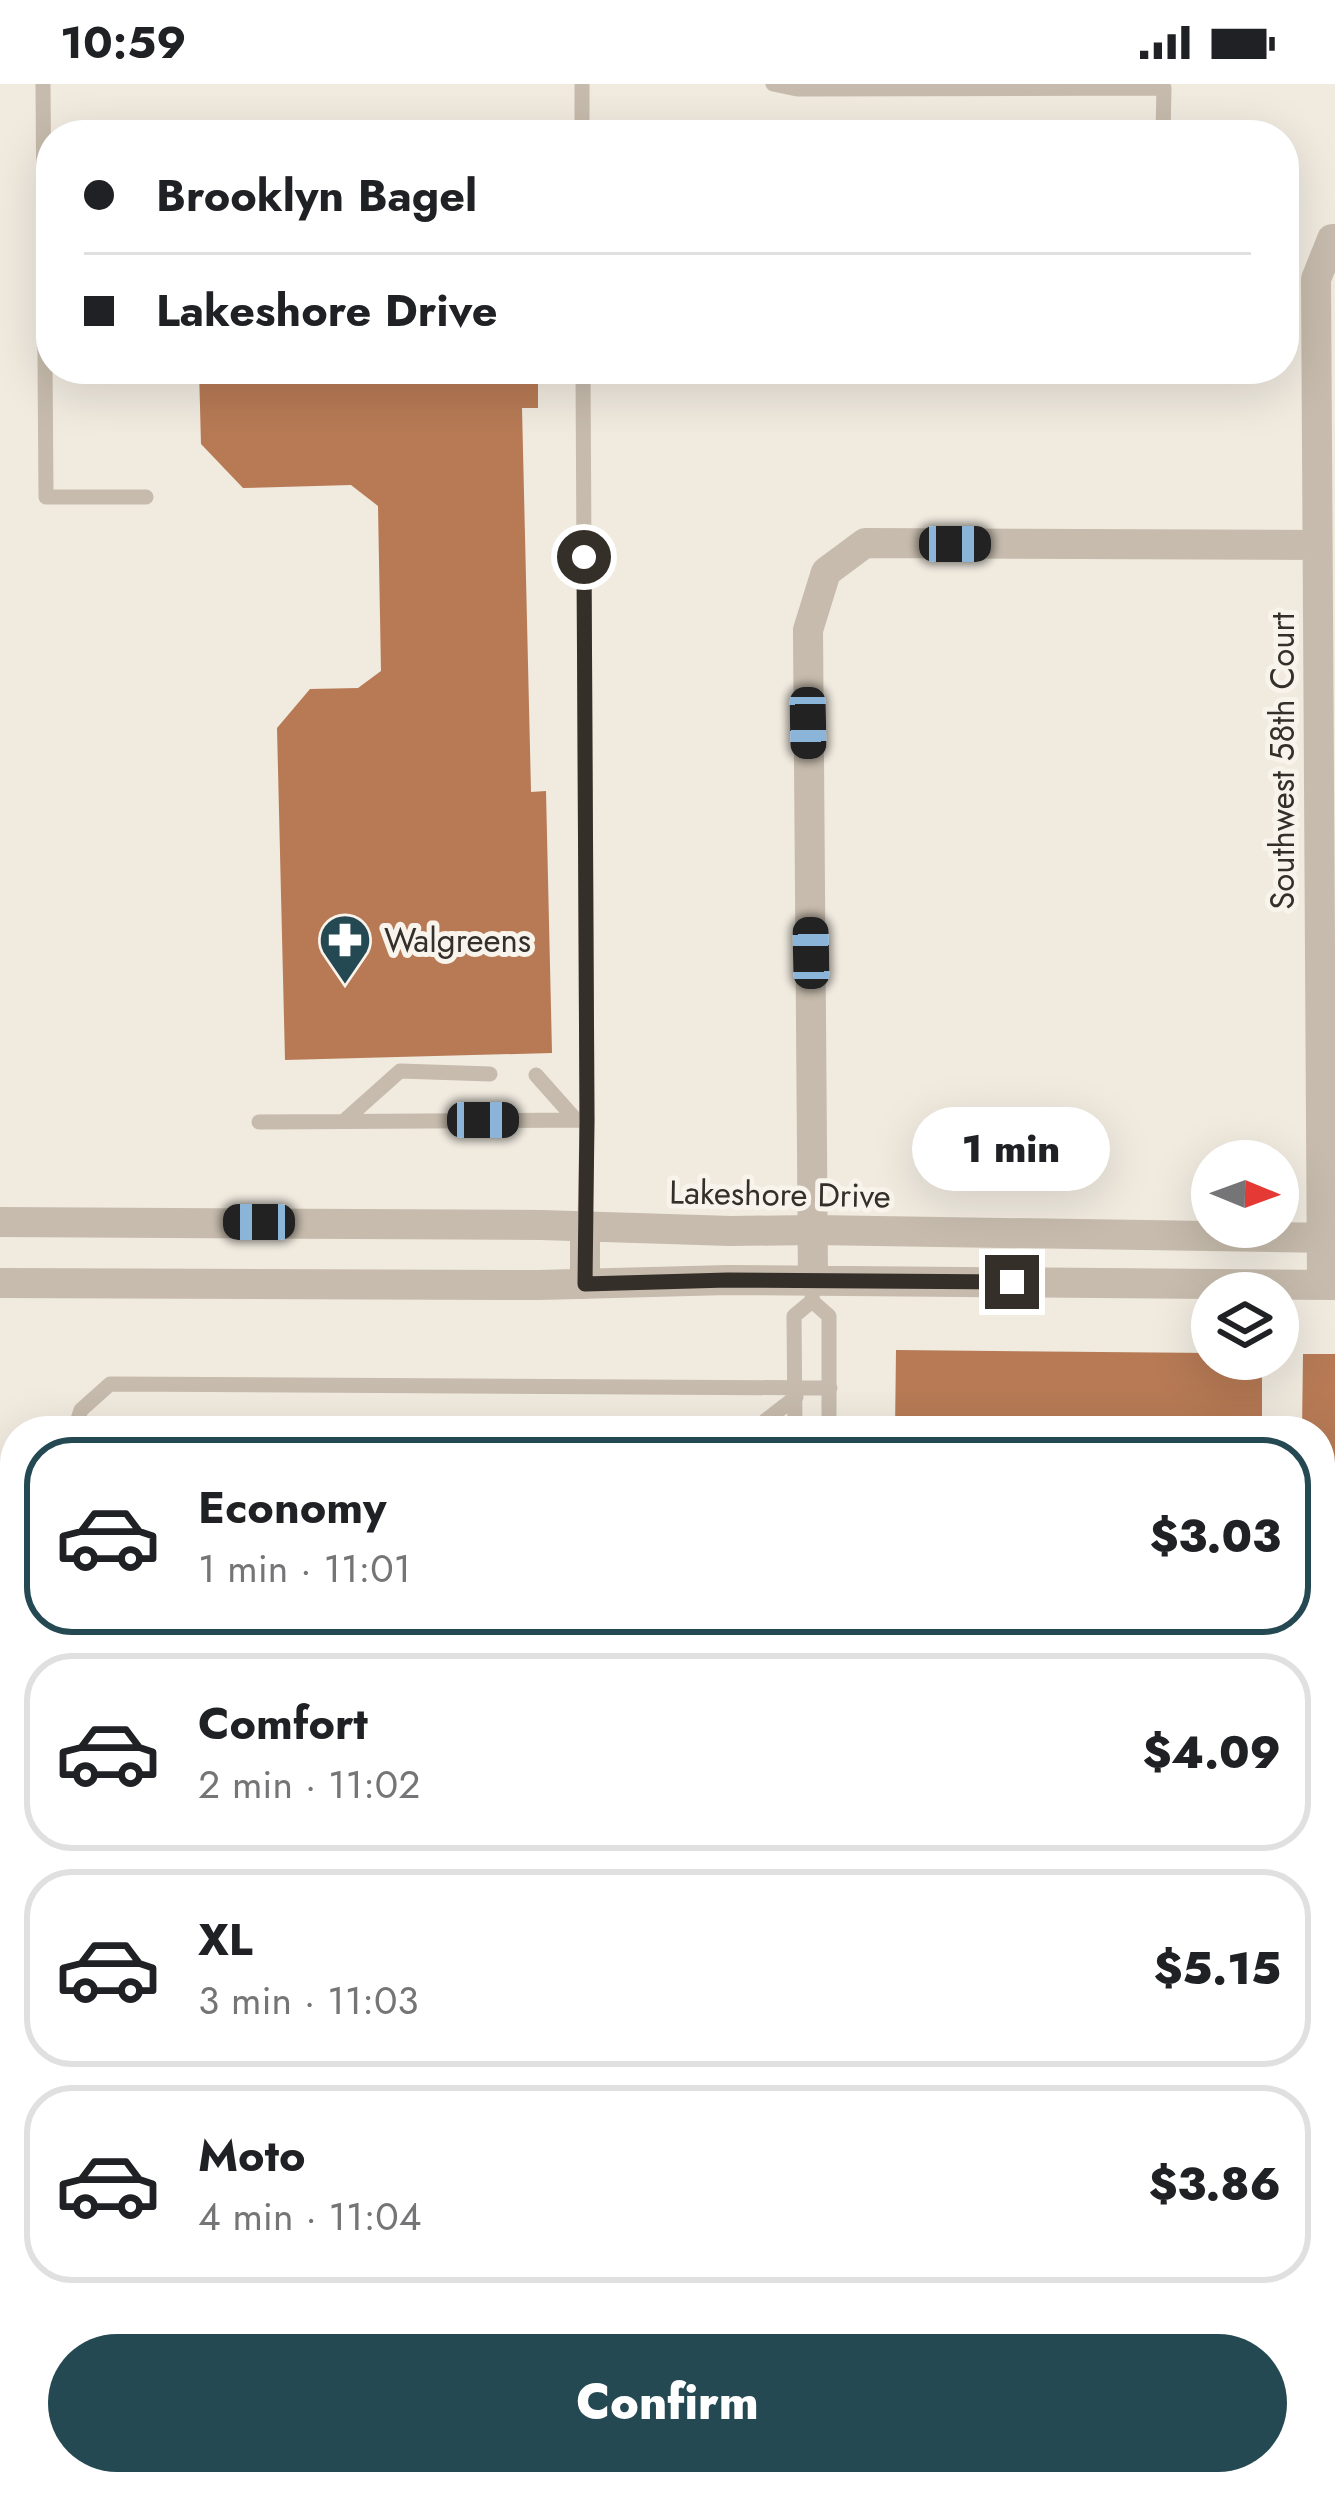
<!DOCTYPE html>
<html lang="en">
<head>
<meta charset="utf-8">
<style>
  :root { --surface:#fff; --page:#f6f6f6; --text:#202124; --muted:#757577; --line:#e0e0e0; --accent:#244952 }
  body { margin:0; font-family:Jost,sans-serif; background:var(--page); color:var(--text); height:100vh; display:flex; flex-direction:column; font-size:45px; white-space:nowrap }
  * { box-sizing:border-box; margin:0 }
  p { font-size:39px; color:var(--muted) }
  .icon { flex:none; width:66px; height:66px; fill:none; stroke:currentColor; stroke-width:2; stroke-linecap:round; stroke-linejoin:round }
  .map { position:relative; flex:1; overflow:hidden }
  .drawer { position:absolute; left:0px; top:1332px; width:1335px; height:1080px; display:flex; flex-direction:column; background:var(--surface); border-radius:48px 48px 0 0; box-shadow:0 12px 48px #0002 }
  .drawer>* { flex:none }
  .guide { position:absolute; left:36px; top:36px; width:1263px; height:264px; border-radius:48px; box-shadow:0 12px 48px #0002; display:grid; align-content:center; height:264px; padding:0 48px; background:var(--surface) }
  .needle { width:78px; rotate:91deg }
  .fabs { position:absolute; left:1191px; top:1056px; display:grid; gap:24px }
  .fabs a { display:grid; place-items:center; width:108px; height:108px; border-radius:50%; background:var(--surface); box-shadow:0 12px 48px #0002; font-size:60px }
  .end { position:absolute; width:54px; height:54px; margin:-27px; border:15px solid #352f2a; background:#fff; box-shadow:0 0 0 6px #fff }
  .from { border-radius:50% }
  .bubble { position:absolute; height:84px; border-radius:42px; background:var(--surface); box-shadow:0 12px 48px #0002; font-size:39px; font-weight:800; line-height:84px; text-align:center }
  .car { position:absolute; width:36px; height:72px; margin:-36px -18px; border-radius:15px; box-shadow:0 0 9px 3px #0007; background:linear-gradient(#222 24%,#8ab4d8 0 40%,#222 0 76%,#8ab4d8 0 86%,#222 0) }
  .guide b { display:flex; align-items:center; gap:42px; height:114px; font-size:45px }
  .guide b+b { border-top:3px solid var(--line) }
  .guide i { width:30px; height:30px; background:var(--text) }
  ul { padding:21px 0 0; list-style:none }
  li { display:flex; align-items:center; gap:36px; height:198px; margin:0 24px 18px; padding:0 24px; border:6px solid var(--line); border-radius:48px }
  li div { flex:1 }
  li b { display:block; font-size:45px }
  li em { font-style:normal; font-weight:800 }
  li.selected { border-color:var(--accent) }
  li>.icon { width:108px; height:108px; stroke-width:1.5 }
  .primary-button { display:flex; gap:24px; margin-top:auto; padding:24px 48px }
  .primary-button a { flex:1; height:138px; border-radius:72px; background:var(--accent); color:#fff; font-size:48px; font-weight:800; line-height:138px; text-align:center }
  .status { display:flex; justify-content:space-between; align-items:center; height:84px; padding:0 60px; background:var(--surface); direction:ltr }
  .status svg { height:33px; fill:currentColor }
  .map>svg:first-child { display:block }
  .water { fill:#81a2a9 }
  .building { fill:#b77a55 }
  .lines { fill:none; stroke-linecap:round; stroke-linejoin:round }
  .service { stroke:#c6bbac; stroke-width:15 }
  .minor { stroke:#c6bbac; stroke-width:30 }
  .route { stroke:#352f2a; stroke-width:15 }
  .labels { text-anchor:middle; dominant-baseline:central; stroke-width:10; stroke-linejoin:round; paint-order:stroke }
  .street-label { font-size:33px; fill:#352f2a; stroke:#f8f3eb }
  .poi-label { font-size:33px; fill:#352f2a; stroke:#f8f3eb; text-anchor:start }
</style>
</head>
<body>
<div class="status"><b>10:59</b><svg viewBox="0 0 49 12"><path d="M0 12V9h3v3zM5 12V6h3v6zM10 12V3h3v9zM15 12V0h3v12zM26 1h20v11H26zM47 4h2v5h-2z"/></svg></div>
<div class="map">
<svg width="1335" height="2412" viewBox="0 0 1335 2412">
  <rect width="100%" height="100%" fill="#f0eadf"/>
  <!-- water -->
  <path class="water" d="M 1320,2064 L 1335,2064 L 1335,2412 L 1045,2412 L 1046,2397 L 1320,2397 Z"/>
  <!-- building -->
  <path class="building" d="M 199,285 L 538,286 L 538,324 L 522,324 L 531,708 L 546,707 L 552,969 L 285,976 L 277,644 L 310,605 L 358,604 L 381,587 L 378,422 L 351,401 L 243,404 L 201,360 Z
    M 896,1266 L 1212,1269 L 1212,1275 L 1262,1275 L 1262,1347 L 895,1347 Z
    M 1303,1270 L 1335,1270 L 1335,1384 L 1320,1384 L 1320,1347 L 1302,1347 Z
    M 1320,1512 L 1335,1512 L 1335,1547 L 1320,1547 Z
    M 1320,1643 L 1335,1643 L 1335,1678 L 1320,1678 Z
    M 860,2397 L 972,2397 L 972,2412 L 860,2412 Z"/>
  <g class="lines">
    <!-- service -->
    <path class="service" d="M 43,0 L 46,413 L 146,413
      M 582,0 L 582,51
      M 773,0 L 797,5 L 1164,4 L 1163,51
      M 583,285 L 587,1036 L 585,1142
      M 536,991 L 576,1036
      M 344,1037 L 400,987 L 490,990
      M 259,1038 L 587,1036
      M 812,1217 L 829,1232 L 829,1347
      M 74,1347 L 81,1326 L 110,1300 L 830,1304
      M 765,1347 L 765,1337 L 796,1313
      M 795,1347 L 794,1232 L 812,1217 L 813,1197
      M 1320,1483 L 1335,1483
      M 1320,1699 L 1335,1699
      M 0,1781 L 15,1773
      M 0,1909 L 15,1909
      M 0,2347 L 15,2347"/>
    <!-- minor -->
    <path class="minor" d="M 0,1138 L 541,1141 L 731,1147 L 814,1146 L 1335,1154
      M 585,1142 L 585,1200
      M 813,1197 L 808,546 L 826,488 L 865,459 L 1317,461
      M 0,1199 L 538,1201 L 728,1196 L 1335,1201
      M 1322,1201 L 1316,195 L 1332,155 L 1335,155
      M 1320,1796 L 1335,1796
      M 775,2397 L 775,2412"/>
  </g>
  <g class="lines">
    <!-- route -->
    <path class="route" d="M 584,473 L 587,1036 L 585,1200 L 728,1196 L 1012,1198"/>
  </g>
  <!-- icons -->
  <defs>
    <g id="pharmacy-pin" transform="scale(2.7)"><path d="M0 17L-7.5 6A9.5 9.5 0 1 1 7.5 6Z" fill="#244952" stroke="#f8f3eb"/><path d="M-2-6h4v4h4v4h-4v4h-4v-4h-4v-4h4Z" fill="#fff"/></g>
  </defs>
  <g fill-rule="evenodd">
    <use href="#pharmacy-pin" x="345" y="856"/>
  </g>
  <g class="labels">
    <!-- street labels -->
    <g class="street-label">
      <text transform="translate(1282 677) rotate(-90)">Southwest 58th Court</text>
      <text transform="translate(780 1110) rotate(1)">Lakeshore Drive</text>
    </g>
    <!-- poi labels -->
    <g class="poi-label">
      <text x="384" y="856">Walgreens</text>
    </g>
  </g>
</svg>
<div class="fabs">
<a><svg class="needle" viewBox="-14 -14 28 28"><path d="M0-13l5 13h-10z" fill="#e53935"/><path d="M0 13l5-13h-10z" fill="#757577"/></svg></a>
<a><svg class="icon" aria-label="layers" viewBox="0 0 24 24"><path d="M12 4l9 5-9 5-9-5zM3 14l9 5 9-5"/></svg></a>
</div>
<i class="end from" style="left:584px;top:473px"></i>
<i class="end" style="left:1012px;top:1198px"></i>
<div class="bubble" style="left:912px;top:1023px;width:198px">1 min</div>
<i class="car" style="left:955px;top:460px;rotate:90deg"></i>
<i class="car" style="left:808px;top:639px;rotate:179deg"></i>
<i class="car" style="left:811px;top:869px;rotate:359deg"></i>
<i class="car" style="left:483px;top:1036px;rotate:90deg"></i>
<i class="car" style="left:259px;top:1138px;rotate:270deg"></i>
<div class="guide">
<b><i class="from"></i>Brooklyn Bagel</b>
<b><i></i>Lakeshore Drive</b>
</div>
<section class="drawer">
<ul>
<li class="selected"><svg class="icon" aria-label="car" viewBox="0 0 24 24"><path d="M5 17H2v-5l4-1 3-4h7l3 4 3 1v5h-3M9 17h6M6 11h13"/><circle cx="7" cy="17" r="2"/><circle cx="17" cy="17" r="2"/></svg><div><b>Economy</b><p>1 min · 11:01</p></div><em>$3.03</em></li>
<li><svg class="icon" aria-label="car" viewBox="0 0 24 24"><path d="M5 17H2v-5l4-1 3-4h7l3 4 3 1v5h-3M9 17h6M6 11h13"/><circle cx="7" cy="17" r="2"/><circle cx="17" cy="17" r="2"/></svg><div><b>Comfort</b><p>2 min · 11:02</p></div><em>$4.09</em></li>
<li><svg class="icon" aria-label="car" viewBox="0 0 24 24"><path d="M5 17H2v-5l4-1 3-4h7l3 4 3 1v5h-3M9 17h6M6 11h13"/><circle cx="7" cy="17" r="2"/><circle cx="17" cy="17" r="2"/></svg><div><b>XL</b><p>3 min · 11:03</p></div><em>$5.15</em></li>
<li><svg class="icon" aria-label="car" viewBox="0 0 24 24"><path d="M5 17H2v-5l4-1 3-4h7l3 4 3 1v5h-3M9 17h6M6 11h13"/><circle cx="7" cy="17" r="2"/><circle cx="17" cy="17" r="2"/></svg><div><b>Moto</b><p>4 min · 11:04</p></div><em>$3.86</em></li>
</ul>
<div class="primary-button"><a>Confirm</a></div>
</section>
</div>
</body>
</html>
